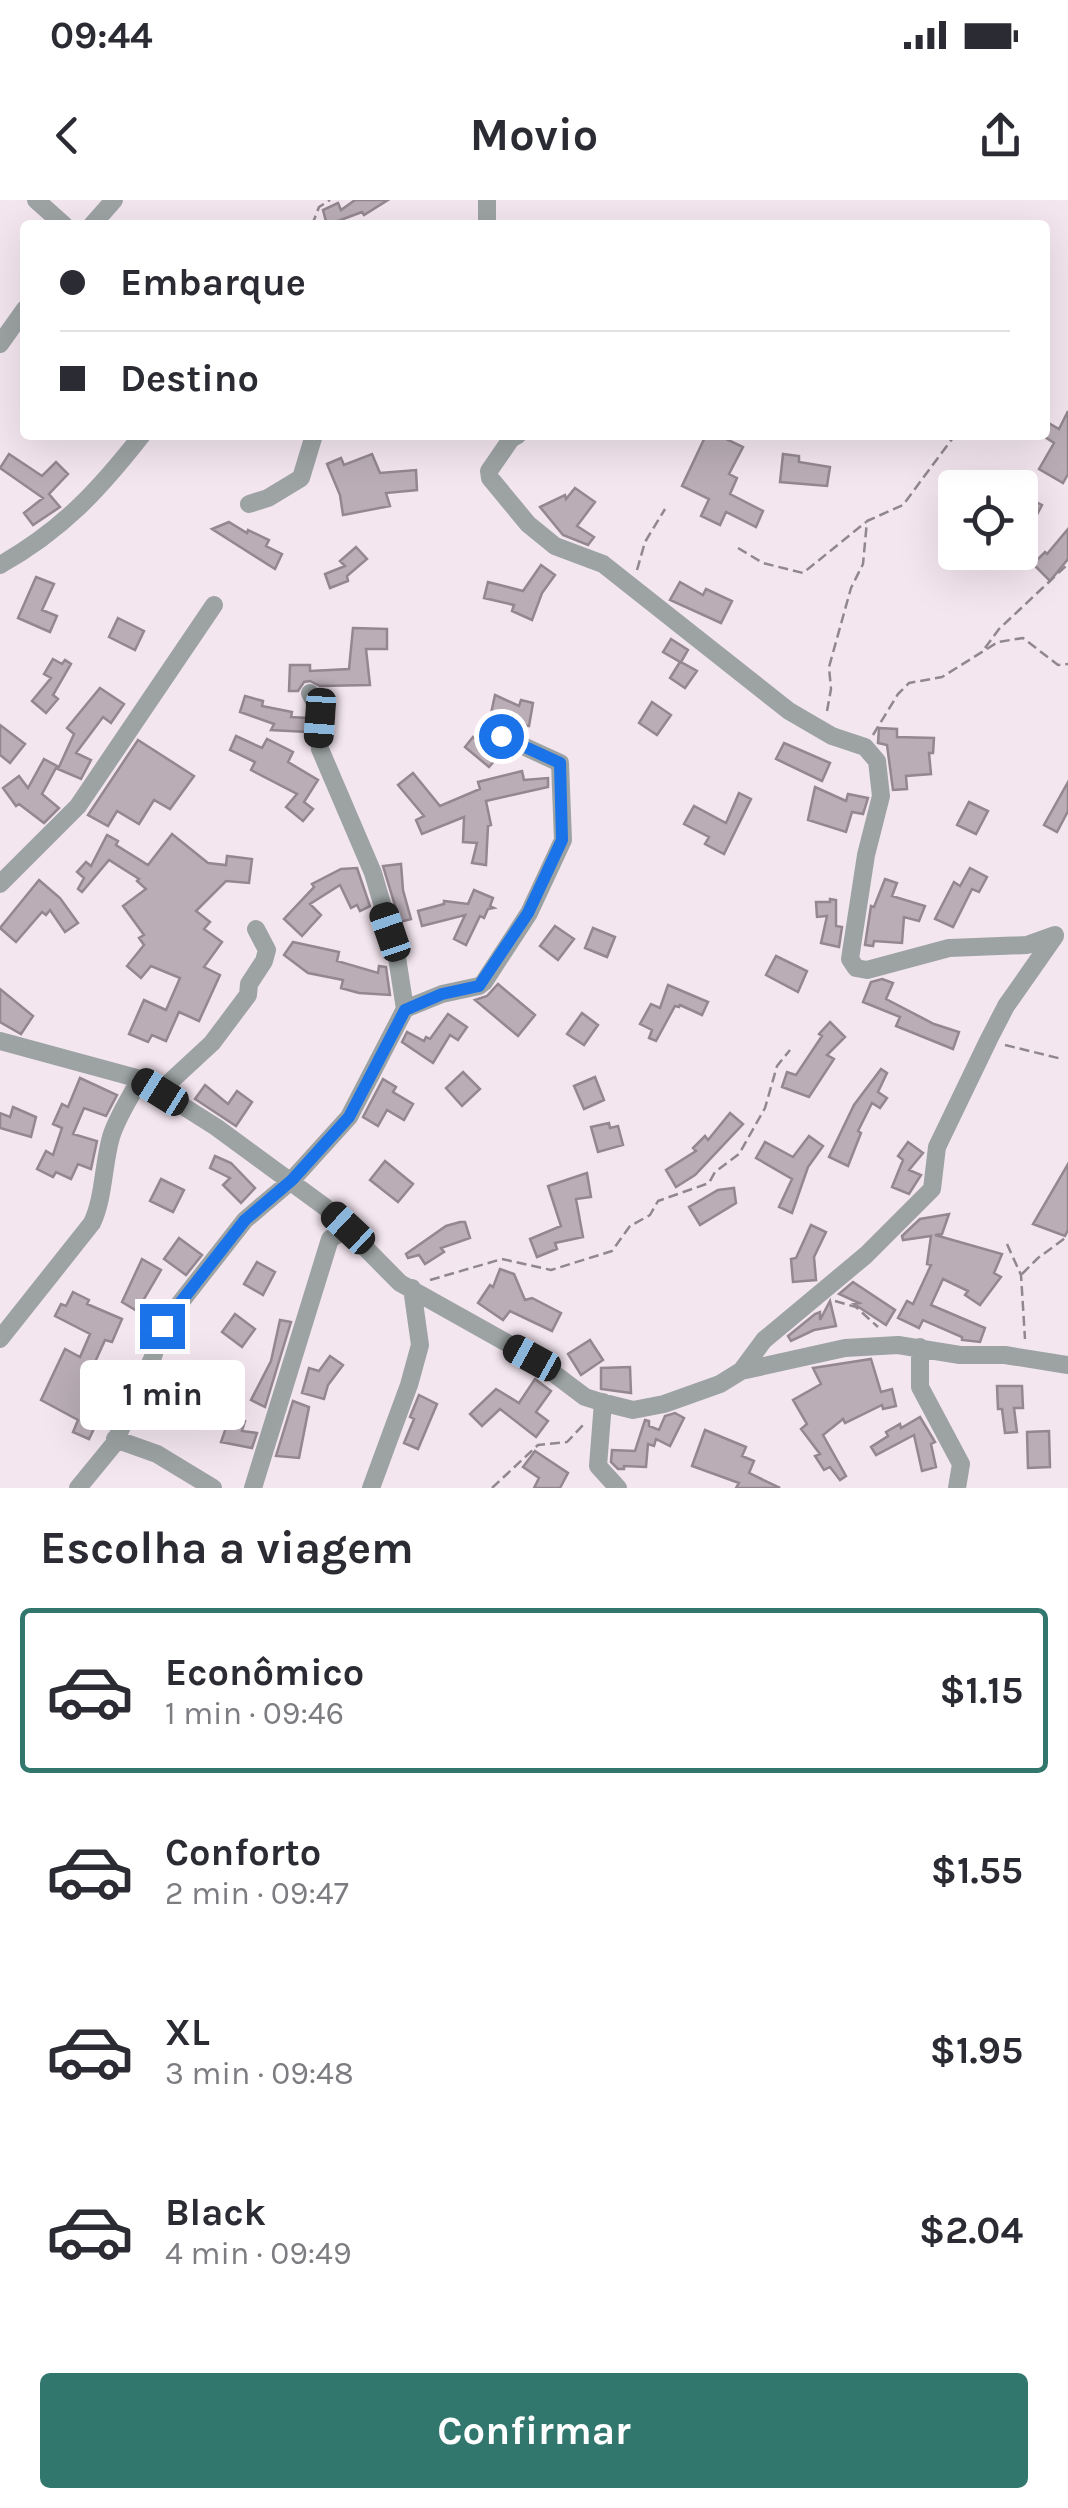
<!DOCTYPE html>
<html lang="pt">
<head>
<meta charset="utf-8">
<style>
  :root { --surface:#fff; --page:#f7f7f7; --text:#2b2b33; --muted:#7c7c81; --line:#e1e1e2; --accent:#31776d }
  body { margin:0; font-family:Karla,sans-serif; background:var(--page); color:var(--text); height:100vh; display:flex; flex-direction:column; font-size:38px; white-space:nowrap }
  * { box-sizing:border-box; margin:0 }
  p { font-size:32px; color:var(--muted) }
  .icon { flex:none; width:55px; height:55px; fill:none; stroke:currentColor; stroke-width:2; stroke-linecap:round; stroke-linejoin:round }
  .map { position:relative; height:1288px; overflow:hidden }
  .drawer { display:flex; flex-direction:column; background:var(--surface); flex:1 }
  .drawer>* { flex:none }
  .hud { position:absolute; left:20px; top:20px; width:1030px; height:220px; border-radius:10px; box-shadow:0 10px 40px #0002; display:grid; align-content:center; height:220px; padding:0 40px; background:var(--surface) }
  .tools { position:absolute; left:938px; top:270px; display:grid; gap:20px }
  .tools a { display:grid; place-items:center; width:100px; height:100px; border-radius:10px; background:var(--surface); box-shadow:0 10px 40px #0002; font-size:50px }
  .end { position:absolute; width:45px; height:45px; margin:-22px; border:12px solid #1a73e8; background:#fff; box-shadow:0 0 0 5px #fff }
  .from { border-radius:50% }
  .bubble { position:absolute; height:70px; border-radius:10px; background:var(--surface); box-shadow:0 10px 40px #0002; font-size:32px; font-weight:700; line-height:70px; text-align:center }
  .car { position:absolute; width:30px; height:60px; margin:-30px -15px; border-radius:12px; box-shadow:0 0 8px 2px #0007; background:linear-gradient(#222 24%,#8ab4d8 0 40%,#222 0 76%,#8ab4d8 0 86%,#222 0) }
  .hud b { display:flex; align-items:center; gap:35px; height:95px; font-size:38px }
  .hud b+b { border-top:2px solid var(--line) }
  .hud i { width:25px; height:25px; background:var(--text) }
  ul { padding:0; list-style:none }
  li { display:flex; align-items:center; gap:30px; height:165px; margin:0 20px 15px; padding:0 20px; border:5px solid transparent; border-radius:10px }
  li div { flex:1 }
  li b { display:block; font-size:38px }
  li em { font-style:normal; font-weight:700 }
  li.active { border-color:var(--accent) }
  li>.icon { width:90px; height:90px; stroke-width:1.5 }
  h2 { padding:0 40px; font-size:45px; line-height:120px }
  .primary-button { display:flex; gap:20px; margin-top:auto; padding:20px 40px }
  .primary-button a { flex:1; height:115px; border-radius:10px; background:var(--accent); color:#fff; font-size:40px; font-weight:700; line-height:115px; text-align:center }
  .status { display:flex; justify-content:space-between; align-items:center; height:70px; padding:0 50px; background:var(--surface); direction:ltr }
  .status svg { height:28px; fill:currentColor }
  header { display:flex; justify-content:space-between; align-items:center; height:130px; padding:0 40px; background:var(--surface); font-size:45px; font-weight:700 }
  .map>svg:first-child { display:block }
  .building { fill:#baadb6; stroke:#94878f; stroke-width:2.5 }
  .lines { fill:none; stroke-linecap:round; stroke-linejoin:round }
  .path { stroke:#91878e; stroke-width:2.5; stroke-dasharray:10 5; stroke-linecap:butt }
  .street { stroke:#9ca3a2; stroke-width:18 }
  .route { stroke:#1a73e8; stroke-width:12 }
</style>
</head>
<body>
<div class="status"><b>09:44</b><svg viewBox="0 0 49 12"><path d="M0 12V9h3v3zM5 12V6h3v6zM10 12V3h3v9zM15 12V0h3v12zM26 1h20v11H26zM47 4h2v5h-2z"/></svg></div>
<header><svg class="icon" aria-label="back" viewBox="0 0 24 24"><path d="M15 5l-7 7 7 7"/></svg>Movio<svg class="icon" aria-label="share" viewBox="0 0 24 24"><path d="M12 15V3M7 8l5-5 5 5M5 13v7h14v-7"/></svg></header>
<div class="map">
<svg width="1068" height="1288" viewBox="0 0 1068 1288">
  <rect width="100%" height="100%" fill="#f4e6ef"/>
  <!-- building -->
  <path class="building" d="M 355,0 L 388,0 L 364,15 L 362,12 L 327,25 L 323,10 L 338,3 L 341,10 Z
    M 1068,211 L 1068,274 L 1063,283 L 1039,269 L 1054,243 L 1045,237 L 1045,221 L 1059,229 Z
    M 706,235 L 718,235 L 743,247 L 729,274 L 737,278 L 730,294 L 763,311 L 756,327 L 726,312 L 720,325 L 701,316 L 709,299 L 682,286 Z
    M 9,254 L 42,276 L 56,262 L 68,274 L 49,294 L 60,307 L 33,325 L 24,313 L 43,298 L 0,268 Z
    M 372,254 L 380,273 L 416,270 L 417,290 L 386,293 L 390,306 L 343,315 L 340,295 L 327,264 L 341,258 L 344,265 Z
    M 783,254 L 799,256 L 799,262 L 830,267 L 827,286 L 780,282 Z
    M 575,288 L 595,302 L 577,326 L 594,337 L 588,345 L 563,335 L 540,307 L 565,295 L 566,299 Z
    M 1020,294 L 1042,305 L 1020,347 Z
    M 229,322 L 247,333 L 248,330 L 269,340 L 266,346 L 282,354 L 275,369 L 212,329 Z
    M 1068,329 L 1068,359 L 1050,381 L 1033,364 L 1045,352 L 1047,354 Z
    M 356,347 L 367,359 L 347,376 L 348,381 L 330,388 L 325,374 L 345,366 L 340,361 Z
    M 541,365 L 555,375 L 542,393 L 532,420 L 512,411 L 514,405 L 484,398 L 488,382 L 523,391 Z
    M 36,377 L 54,384 L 42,410 L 57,416 L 50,432 L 18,418 Z
    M 680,382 L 703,395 L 706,389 L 732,401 L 721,423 L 670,400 Z
    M 118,418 L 144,431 L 135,450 L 109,437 Z
    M 353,428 L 387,429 L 387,449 L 366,449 L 370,485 L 320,486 L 310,481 L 304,482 L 298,491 L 289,491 L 290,465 L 310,465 L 310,471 L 349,469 Z
    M 671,439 L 688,450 L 681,462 L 697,471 L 685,488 L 670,478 L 680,462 L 663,452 Z
    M 53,459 L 62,464 L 65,460 L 71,464 L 53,495 L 58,499 L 46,513 L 32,501 L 51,478 L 44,474 Z
    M 100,488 L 124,504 L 111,523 L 103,517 L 76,553 L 91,560 L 81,579 L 58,569 L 74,534 L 67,528 Z
    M 495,495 L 519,506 L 521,500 L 533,503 L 529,526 L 490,518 Z
    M 245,496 L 263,501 L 262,506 L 292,512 L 291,517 L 307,518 L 307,532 L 271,530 L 274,524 L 240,512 Z
    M 652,502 L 671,515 L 657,535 L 639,523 Z
    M 0,525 L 25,544 L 10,563 L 0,555 Z
    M 879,528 L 897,529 L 897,537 L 934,538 L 933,553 L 929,553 L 931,574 L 906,576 L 907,589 L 893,590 L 887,545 L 878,543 Z
    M 483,532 L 491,544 L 503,551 L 489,567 L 465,547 L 473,537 L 477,540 Z
    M 236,536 L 262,548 L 267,539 L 293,552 L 288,562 L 318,580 L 304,602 L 313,609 L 303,621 L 286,607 L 297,594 L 251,570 L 255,562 L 230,550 Z
    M 138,540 L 194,576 L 170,609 L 154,600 L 139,624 L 117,611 L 108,626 L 88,615 Z
    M 784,543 L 830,563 L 822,581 L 776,559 Z
    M 44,559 L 57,566 L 42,594 L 59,608 L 44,623 L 19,604 L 16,606 L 3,588 L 19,576 L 28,588 Z
    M 522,571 L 524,580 L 548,578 L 548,587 L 486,601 L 491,625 L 488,626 L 486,665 L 472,663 L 477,643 L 463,642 L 464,617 L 422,634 L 416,620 L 424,616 L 398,585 L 413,573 L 440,606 L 480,589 L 478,582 Z
    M 1068,582 L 1068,611 L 1057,632 L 1044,625 Z
    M 815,587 L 846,601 L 848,594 L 868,598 L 863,614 L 852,612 L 846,632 L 808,620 Z
    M 739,593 L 751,599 L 724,654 L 705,644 L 709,637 L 684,624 L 694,606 L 726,623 Z
    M 969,602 L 988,611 L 976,634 L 957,625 Z
    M 172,634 L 208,663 L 226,665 L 227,656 L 252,659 L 249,683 L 226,681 L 196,711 L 210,722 L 204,729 L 222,742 L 204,767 L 220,775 L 199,821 L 179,812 L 166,841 L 152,835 L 148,842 L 129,834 L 144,800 L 166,810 L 180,778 L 151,766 L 141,778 L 127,766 L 144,745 L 139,738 L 144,735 L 123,706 L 146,689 L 137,681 L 139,679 L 109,660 L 82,692 L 78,689 L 84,678 L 77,672 L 86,662 L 91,666 L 107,635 L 118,641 L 116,645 L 148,665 Z
    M 401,664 L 403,690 L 411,719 L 400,722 L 383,666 Z
    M 357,668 L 370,706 L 360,711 L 357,705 L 351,708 L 340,685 L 310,704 L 321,715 L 302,736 L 284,719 L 314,687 L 312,684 L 341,669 Z
    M 970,668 L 987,677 L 979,692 L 972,689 L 953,727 L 935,719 L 954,682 L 960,686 Z
    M 885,679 L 897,683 L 892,696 L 925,706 L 919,721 L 904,717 L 902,743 L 874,741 L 873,746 L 865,745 L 871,706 L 874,707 Z
    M 39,680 L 60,698 L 78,723 L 65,732 L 50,710 L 46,715 L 42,712 L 16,742 L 0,728 Z
    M 474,690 L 493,698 L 490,706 L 494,708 L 488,709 L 484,718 L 480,716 L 466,745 L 454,739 L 465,715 L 422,726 L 418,711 L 444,704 L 444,701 L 468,704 Z
    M 830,699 L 836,700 L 836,726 L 842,727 L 839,747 L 821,743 L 827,716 L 817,717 L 816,702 L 830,702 Z
    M 555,726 L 574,739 L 558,760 L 540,746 Z
    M 593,728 L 615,737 L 607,757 L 585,748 Z
    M 293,742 L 339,752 L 337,761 L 378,773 L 379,766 L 386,767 L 390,795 L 359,793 L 341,788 L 343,780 L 308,773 L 284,755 Z
    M 776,756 L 807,771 L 798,792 L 766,775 Z
    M 882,779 L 893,783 L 886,799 L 934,824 L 959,832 L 953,849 L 896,826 L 900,817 L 863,802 L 871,782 Z
    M 498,784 L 535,815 L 518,836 L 475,800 L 487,796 Z
    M 668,785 L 708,802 L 702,815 L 680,805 L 679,807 L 675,806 L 656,841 L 649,838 L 652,830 L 640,824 L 651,804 L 660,808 Z
    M 0,789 L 33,816 L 21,834 L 0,822 Z
    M 582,813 L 598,825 L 584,845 L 567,834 Z
    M 448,814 L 467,827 L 458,840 L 450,835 L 433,863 L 402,842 L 407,832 L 424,841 L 426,837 L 430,839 Z
    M 830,822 L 845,837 L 827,855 L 834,859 L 809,897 L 782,887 L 787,872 L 796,875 L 822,836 L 819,834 Z
    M 881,869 L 887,873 L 878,892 L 887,898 L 880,908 L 872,903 L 858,931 L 861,933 L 848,966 L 829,957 L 854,905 Z
    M 463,872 L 480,889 L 462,906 L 446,888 Z
    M 595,877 L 604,900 L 584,909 L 574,886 Z
    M 80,878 L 117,895 L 106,916 L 84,908 L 73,934 L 97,941 L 91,969 L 78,964 L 71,979 L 56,972 L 53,977 L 37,969 L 46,951 L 53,955 L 62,928 L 53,924 L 62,904 L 68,907 Z
    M 383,879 L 396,887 L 393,892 L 413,904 L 404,920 L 387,910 L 378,926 L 363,917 Z
    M 205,885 L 228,904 L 237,891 L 252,902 L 236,926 L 195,899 Z
    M 13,907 L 36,917 L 31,937 L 0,928 L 0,913 L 10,917 Z
    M 730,913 L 743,924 L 695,975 L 676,987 L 666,970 L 696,951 L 693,948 L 705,936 L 708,940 Z
    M 609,923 L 610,928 L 618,926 L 623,945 L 598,952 L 591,927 Z
    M 809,936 L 823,946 L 808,967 L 792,1013 L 779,1007 L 792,979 L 756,958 L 765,942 L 793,957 Z
    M 908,942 L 923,953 L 909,970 L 921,975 L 909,994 L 892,987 L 903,960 L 898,956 Z
    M 215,956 L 231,963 L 255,988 L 241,1003 L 223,985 L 230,978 L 210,968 Z
    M 385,961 L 413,984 L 398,1002 L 370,980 Z
    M 1068,964 L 1068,1030 L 1065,1036 L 1033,1024 Z
    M 587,973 L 591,997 L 576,999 L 583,1037 L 555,1043 L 557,1049 L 537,1057 L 530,1039 L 561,1026 L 548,986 Z
    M 161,979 L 184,990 L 173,1012 L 150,1001 Z
    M 734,988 L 736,1003 L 700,1025 L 689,1007 L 718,990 Z
    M 949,1014 L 942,1034 L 935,1035 L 1002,1054 L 994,1073 L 1001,1077 L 980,1105 L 965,1095 L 968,1091 L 943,1079 L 931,1105 L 985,1128 L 980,1142 L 962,1140 L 962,1137 L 923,1120 L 919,1128 L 898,1118 L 907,1101 L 913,1104 L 931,1065 L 927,1064 L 931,1036 L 903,1040 L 902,1036 L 920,1019 Z
    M 460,1022 L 465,1022 L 470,1038 L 441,1048 L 444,1052 L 425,1064 L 419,1055 L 408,1058 L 406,1054 L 446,1026 Z
    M 811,1025 L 826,1032 L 814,1057 L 816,1080 L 793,1082 L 791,1059 L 796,1058 Z
    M 179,1038 L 202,1055 L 186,1075 L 164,1059 Z
    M 142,1059 L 161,1070 L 137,1111 L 122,1102 Z
    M 257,1062 L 275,1072 L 263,1095 L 244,1084 Z
    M 500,1069 L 514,1074 L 525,1100 L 532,1098 L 561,1113 L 552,1131 L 510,1111 L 503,1120 L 478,1103 L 490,1085 L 493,1087 Z
    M 853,1082 L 895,1110 L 886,1125 L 854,1104 L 859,1103 L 839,1094 Z
    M 73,1092 L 89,1100 L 87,1104 L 122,1119 L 112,1142 L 105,1140 L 86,1182 L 111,1193 L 89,1239 L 73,1232 L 78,1220 L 41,1200 L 65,1149 L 80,1157 L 90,1134 L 55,1116 L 61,1104 L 66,1106 Z
    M 830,1101 L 836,1126 L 814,1130 L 791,1141 L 788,1136 L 815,1114 L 820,1112 L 820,1120 Z
    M 235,1114 L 255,1129 L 242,1147 L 222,1132 Z
    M 280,1120 L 291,1122 L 265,1207 L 251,1200 L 271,1161 Z
    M 590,1140 L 603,1160 L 581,1175 L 568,1154 Z
    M 330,1156 L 343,1165 L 328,1185 L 324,1199 L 302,1193 L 309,1168 L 319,1171 Z
    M 871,1159 L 881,1192 L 892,1189 L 896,1206 L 883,1209 L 882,1205 L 845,1223 L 843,1219 L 823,1235 L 846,1276 L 840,1280 L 830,1267 L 824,1270 L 815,1256 L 820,1254 L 801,1229 L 807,1224 L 793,1200 L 821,1184 L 813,1168 Z
    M 630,1167 L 631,1193 L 601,1189 L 601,1168 Z
    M 535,1179 L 551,1191 L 536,1212 L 548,1221 L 536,1237 L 500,1209 L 482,1226 L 470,1214 L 496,1189 L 519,1203 Z
    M 997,1186 L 1022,1186 L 1023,1208 L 1014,1208 L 1017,1232 L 1005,1233 L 1002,1209 L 998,1209 Z
    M 419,1195 L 437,1204 L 418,1249 L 404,1243 L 414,1219 L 410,1217 Z
    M 293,1201 L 309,1207 L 299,1258 L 276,1256 Z
    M 675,1213 L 684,1218 L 670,1246 L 656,1239 L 654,1246 L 648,1244 L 646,1267 L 624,1266 L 624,1269 L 618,1269 L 611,1262 L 612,1250 L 635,1251 L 645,1220 L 649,1221 L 649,1226 L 659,1230 L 665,1216 Z
    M 230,1216 L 245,1221 L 242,1231 L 257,1233 L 252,1248 L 221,1242 Z
    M 920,1217 L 935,1242 L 931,1244 L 936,1267 L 922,1271 L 914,1235 L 876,1255 L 871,1247 L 888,1236 L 886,1232 L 900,1224 L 901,1228 Z
    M 705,1230 L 746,1247 L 742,1256 L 754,1261 L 749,1273 L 780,1288 L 736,1288 L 739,1283 L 692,1266 Z
    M 1049,1231 L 1050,1267 L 1028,1268 L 1027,1232 Z
    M 535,1251 L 568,1273 L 560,1288 L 534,1288 L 539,1278 L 523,1267 Z"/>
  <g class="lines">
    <!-- path -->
    <path class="path" d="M 312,25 L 319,7 L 330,0
      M 738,348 L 763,363 L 803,373 L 866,322
      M 637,370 L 645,342 L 665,309
      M 985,448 L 999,429 L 1068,364
      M 827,511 L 831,489 L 829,467 L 851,388 L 863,364 L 867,321 L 903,305 L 955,235
      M 873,535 L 898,494 L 909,483 L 942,477 L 998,442 L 1023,438 L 1058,465 L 1068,464
      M 1005,845 L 1062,859
      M 1007,1044 L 1021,1075 L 1025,1139
      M 1022,1074 L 1038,1058 L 1068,1036
      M 430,1080 L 502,1059 L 551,1070 L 612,1051 L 630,1026 L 650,1015 L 658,1001 L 709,983 L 715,972 L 739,954 L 765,908 L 777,866 L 790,850
      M 835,1101 L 856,1107 L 878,1127
      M 492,1288 L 538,1245 L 567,1242 L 585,1223"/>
    <!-- street -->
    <path class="street" d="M 36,0 L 64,25
      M 92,25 L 114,0
      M 487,25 L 487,0
      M 0,144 L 25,109
      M 518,235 L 511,239 L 489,271 L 490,278 L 528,324 L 555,346 L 603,364 L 789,511 L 832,536 L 865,547 L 877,561 L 881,596 L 866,655 L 850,759 L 856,768 L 867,770 L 949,748 L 1027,745 L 1055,735
      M 249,304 L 268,298 L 301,278 L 314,235
      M 0,365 C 62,330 99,290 142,235
      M 0,684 L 78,606 L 214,405
      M 405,809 L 442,794 L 479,786 L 484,782 L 529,713 L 563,640 L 560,563 L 501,536
      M 0,841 L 140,879 L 216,927 L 325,1007 L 400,1083 L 532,1157 L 585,1197 L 601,1202 L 633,1210 L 664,1204 L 720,1184 L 741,1171 L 845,1148 L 898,1145 L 960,1155 L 1005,1155 L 1068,1165
      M 159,892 L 212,843 L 248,795 L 249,784 L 264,761 L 267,750 L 256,729
      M 0,1139 L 92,1023 C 104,998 103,965 111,937 C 117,917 130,898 140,879
      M 920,1147 L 920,1187 L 961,1264 L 957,1288
      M 741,1171 L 764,1140 L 866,1055 L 932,989 L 937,947 L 989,839 L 1006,806 L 1055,736
      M 603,1202 L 598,1266 L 618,1288
      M 115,1239 L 157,1254 L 213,1288
      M 78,1288 L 114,1244 L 153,1157 L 162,1126 L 245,1020 L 291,981 L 349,917 L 405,809 L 396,751 L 373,673 L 320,549 L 319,511 L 310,493
      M 253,1288 L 330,1039 L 348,1028
      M 371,1288 L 409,1185 L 420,1145 L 412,1088"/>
  </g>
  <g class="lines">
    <!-- route -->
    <path class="route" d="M 162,1126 L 245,1020 L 292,980 L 349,917 L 405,810 L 442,794 L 479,786 L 528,713 L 562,640 L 560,563 L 501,536"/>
  </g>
</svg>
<div class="tools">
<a><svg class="icon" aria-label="locate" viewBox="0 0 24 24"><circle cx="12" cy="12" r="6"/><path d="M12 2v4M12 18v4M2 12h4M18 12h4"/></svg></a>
</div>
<i class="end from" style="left:501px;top:536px"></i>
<i class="end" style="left:162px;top:1126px"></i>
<div class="bubble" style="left:80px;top:1160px;width:165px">1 min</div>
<i class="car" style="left:320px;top:518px;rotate:184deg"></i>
<i class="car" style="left:390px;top:732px;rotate:341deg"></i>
<i class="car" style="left:160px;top:892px;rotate:302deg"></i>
<i class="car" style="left:348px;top:1028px;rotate:313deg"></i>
<i class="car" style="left:532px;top:1158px;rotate:299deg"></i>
<div class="hud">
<b><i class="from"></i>Embarque</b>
<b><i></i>Destino</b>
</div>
</div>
<section class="drawer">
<h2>Escolha a viagem</h2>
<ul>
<li class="active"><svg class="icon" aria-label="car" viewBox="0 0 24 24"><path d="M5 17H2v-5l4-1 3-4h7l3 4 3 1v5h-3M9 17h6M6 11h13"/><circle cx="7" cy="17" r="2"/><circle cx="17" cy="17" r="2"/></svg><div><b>Econômico</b><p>1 min · 09:46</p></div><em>$1.15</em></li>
<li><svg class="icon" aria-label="car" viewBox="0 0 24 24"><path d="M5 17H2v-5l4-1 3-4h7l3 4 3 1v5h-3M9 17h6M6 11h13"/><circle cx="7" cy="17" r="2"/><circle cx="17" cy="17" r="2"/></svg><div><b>Conforto</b><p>2 min · 09:47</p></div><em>$1.55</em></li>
<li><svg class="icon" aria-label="car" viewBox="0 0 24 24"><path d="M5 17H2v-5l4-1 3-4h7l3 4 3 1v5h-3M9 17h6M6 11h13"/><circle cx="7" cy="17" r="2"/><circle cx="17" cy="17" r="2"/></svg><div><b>XL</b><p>3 min · 09:48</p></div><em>$1.95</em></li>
<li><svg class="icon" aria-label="car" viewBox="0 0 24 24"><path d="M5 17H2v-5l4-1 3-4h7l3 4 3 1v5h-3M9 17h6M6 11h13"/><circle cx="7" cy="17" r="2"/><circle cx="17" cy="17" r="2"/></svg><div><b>Black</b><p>4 min · 09:49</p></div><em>$2.04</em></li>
</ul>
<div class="primary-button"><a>Confirmar</a></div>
</section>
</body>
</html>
